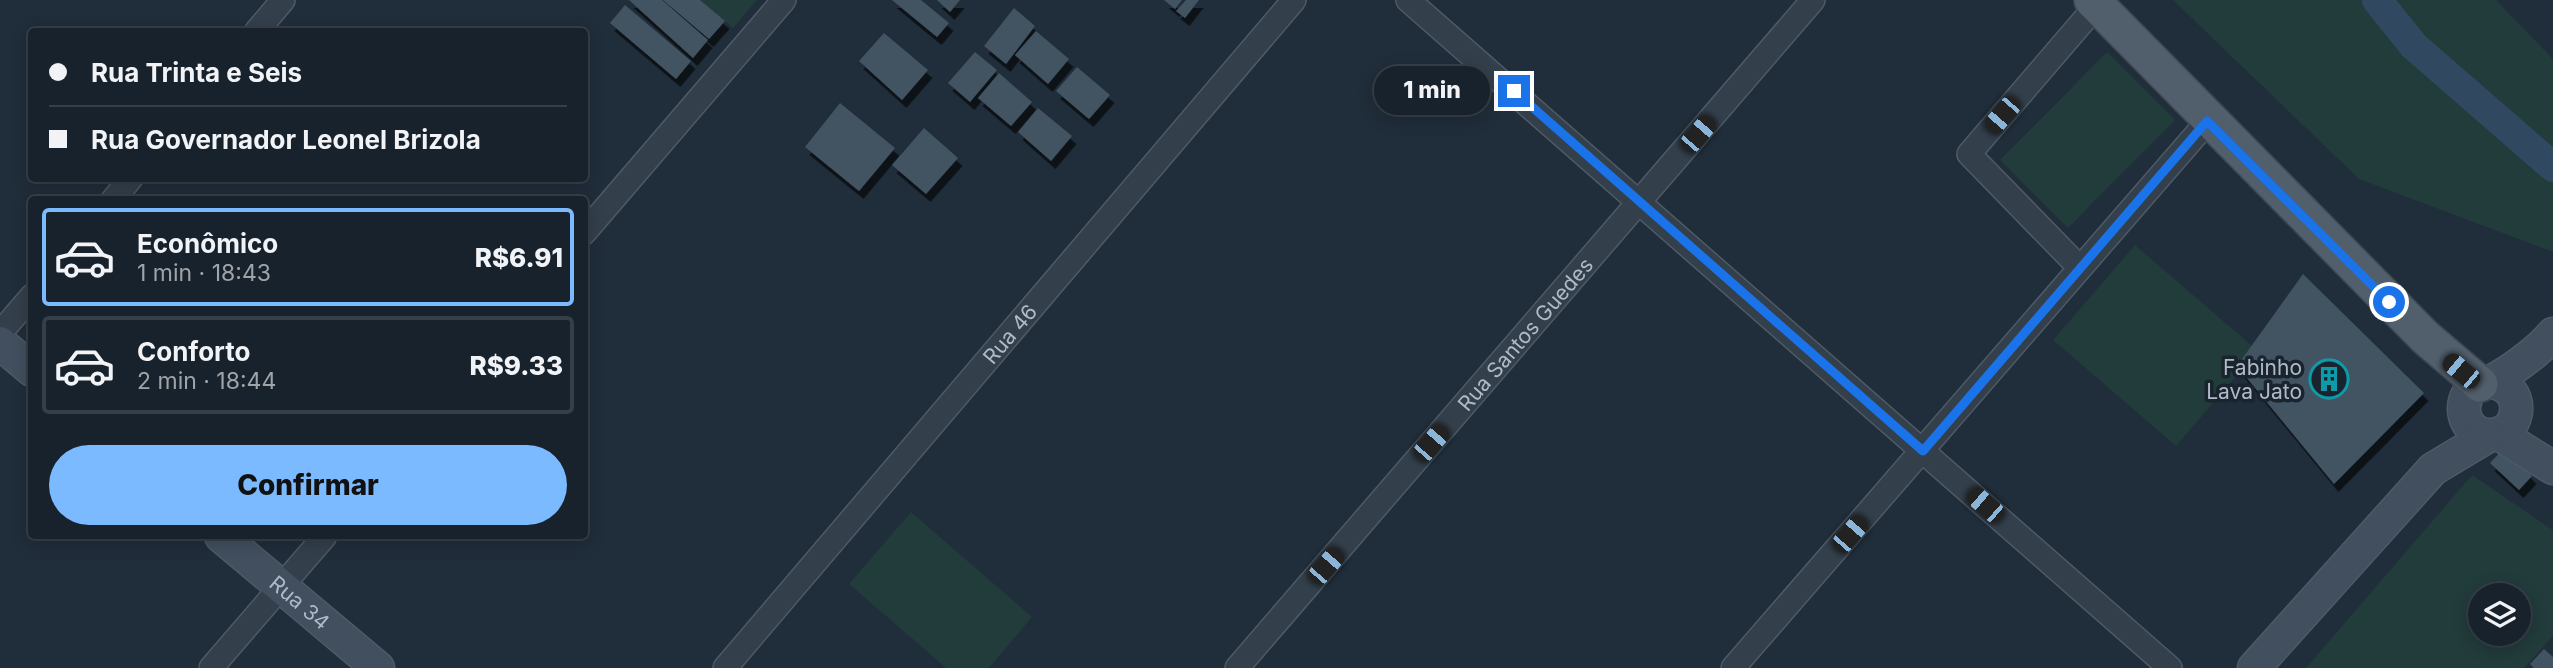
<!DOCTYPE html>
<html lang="pt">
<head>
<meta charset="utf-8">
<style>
  :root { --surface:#18222c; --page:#252f38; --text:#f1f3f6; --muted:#9fa4a9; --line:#363f48; --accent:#7bbaff }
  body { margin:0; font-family:Inter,sans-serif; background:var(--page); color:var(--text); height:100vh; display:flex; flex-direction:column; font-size:26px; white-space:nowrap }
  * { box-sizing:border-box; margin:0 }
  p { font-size:23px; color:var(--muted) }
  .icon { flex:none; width:38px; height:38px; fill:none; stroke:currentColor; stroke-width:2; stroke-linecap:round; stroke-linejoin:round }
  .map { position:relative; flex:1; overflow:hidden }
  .panel { position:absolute; left:28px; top:196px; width:560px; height:343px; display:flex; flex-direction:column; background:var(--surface); border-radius:7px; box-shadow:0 4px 18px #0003,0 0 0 2px var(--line) }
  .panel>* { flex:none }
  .hud { position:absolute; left:28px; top:28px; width:560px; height:154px; border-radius:7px; box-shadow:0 4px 18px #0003,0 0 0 2px var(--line); display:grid; align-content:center; height:154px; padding:0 21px; background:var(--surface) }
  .fabs { position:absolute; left:2468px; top:583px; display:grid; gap:14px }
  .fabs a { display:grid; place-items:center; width:63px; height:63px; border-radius:50%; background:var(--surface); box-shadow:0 4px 18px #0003,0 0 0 2px var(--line); font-size:35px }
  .end { position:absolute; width:32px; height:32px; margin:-16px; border:9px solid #1a73e8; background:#fff; box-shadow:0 0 0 4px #fff }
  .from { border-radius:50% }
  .bubble { position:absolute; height:49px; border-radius:24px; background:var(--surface); box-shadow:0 4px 18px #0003,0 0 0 2px var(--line); font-size:23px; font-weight:800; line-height:49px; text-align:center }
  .car { position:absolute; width:21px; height:42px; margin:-21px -10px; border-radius:9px; box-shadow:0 0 5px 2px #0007; background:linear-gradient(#222 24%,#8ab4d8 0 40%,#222 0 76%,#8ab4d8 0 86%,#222 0) }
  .hud b { display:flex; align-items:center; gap:24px; height:66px; font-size:26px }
  .hud b+b { border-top:2px solid var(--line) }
  .hud i { width:18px; height:18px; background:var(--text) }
  ul { padding:12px 0 0; list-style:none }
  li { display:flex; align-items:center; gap:21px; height:98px; margin:0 14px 10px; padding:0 7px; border:4px solid var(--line); border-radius:7px }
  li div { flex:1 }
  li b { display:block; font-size:26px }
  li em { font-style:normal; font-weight:800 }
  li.on { border-color:var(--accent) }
  li>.icon { width:63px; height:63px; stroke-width:1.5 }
  .button { display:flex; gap:14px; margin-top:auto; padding:14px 21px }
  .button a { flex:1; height:80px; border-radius:42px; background:var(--accent); color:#111; font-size:28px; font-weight:800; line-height:80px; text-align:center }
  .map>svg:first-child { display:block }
  .green { fill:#223b3b; fill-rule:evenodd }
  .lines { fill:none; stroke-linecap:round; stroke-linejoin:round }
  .canal { stroke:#304961; stroke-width:30 }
  .building { fill:#425362; filter:url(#shadow) }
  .street-casing { stroke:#4e5a65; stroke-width:26 }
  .secondary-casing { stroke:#4e5a65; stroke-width:35 }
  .primary-casing { stroke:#3d4854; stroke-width:38 }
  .street { stroke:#333f4b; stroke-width:23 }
  .secondary { stroke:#414f5e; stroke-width:32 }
  .primary { stroke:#515e6b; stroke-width:35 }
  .route { stroke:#1a73e8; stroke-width:9 }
  .labels { text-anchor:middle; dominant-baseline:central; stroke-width:7; stroke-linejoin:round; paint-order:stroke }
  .street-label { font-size:21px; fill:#aebac7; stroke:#19242f }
  .poi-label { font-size:21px; fill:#aebac7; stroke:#19242f; text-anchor:end }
</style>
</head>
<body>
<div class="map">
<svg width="2553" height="668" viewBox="0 0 2553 668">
  <defs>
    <filter id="shadow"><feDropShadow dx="4.5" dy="8" stdDeviation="0" flood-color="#0009"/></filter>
  </defs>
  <rect width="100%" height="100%" fill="#202d3a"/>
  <!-- green -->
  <path class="green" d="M 700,0 L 757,0 L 733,28 Z
    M 2173,0 L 2496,0 L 2553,59 L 2553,252 L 2359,179 Z
    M 2107,52 L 2175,120 L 2068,228 L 2000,160 Z
    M 2135,245 L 2258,351 L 2176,446 L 2053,340 Z
    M 2472,475 L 2553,530 L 2553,636 L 2524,668 L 2306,668 ZM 2480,595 L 2518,595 L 2518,634 L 2480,634 Z
    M 911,512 L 1032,617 L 989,668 L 946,668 L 849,584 Z"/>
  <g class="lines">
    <!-- canal -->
    <path class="canal" d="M 2377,0 L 2414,46 L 2553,167"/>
  </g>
  <!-- building -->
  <path class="building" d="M 629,0 L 662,0 L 708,40 L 693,58 Z
    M 663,0 L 700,0 L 725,21 L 709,39 Z
    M 892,0 L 921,0 L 949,23 L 937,37 Z
    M 937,0 L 960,0 L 950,12 Z
    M 1164,0 L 1182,0 L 1175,9 Z
    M 1186,0 L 1199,0 L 1185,18 L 1176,11 Z
    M 625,5 L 691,61 L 676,79 L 610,23 Z
    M 1014,8 L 1035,26 L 1006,64 L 984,46 Z
    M 1036,31 L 1069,59 L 1048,84 L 1015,55 Z
    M 884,33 L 928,70 L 902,100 L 859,61 Z
    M 975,52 L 997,70 L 970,102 L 948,83 Z
    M 1077,67 L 1110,95 L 1089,119 L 1056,91 Z
    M 999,73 L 1032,102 L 1011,126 L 978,98 Z
    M 840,103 L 895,148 L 859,191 L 805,147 Z
    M 1038,108 L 1072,136 L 1051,161 L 1018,132 Z
    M 924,128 L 958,158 L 926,194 L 892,165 Z
    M 2303,274 L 2424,393 L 2334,484 L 2237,366 Z
    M 2504,448 L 2532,476 L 2519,490 L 2490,463 Z
    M 2544,649 L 2553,657 L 2553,668 L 2534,668 L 2530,664 Z"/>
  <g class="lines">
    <!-- street casing -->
    <g class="street-casing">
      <g id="street">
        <path d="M 1408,0 L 2170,668"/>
        <path d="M 256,32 L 283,0"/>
        <path d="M 113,200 L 131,178"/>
        <path d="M 584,233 L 784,0"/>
        <path d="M 2080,268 L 1969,154 L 2097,5"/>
        <path d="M 0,333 L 32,296"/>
        <path d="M 211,668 L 325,536"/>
        <path id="s1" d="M 725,668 L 1294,0"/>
        <path id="s2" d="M 1237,668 L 1813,0"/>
        <path d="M 1733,668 L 2208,121"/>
      </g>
    </g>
    <!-- secondary casing -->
    <g class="secondary-casing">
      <g id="secondary">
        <path d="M 0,343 L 32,370"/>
        <path d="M 2490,382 C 2516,384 2524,410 2508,429 C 2500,434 2492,437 2482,434 C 2463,428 2458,403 2472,389 C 2478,384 2485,384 2492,381 C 2510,372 2540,350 2553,334"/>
        <path d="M 2499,434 L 2553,468"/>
        <path id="s3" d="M 221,536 L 378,668"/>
        <path d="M 2254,668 L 2433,469 L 2488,436"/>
      </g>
    </g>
    <!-- primary casing -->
    <g class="primary-casing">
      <path id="primary" d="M 2092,0 L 2425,337 L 2480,384"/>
    </g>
    <!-- street -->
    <use href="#street" class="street"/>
    <!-- secondary -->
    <use href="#secondary" class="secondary"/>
    <!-- primary -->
    <use href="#primary" class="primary"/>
  </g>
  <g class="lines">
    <!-- route -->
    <path class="route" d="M 1514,91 L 1923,451 L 2207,121 L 2389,302"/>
  </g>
  <!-- icons -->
  <defs>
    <g id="building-ring" transform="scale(2.0125)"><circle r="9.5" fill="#19242f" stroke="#0f9aa8" stroke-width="1.5"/><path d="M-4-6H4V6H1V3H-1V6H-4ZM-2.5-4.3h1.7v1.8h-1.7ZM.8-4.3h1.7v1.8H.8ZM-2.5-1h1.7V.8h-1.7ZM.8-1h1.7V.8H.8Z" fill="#0f9aa8"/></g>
  </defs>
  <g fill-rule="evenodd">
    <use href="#building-ring" x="2329" y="379"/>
  </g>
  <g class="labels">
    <!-- street labels -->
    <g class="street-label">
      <text stroke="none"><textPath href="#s1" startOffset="439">Rua 46</textPath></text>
      <text stroke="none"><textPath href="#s2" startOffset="441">Rua Santos Guedes</textPath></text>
      <text stroke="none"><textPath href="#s3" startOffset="103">Rua 34</textPath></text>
    </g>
    <!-- poi labels -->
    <g class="poi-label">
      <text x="2302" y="367">Fabinho<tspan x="2302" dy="24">Lava Jato</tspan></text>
    </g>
  </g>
</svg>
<div class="fabs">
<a><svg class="icon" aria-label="layers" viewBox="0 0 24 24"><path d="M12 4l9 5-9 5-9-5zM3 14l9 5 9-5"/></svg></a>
</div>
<i class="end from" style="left:2389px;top:302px"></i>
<i class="end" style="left:1514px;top:91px"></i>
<div class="bubble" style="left:1374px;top:66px;width:116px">1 min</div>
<i class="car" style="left:2002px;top:115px;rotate:221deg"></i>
<i class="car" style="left:1698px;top:134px;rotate:41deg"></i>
<i class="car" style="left:2461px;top:371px;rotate:310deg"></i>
<i class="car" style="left:1431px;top:443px;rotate:41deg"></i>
<i class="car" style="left:1985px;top:505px;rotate:311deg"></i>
<i class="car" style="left:1850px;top:534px;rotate:41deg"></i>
<i class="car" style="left:1326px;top:566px;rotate:41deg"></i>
<div class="hud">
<b><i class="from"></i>Rua Trinta e Seis</b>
<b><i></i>Rua Governador Leonel Brizola</b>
</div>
<section class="panel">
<ul>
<li class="on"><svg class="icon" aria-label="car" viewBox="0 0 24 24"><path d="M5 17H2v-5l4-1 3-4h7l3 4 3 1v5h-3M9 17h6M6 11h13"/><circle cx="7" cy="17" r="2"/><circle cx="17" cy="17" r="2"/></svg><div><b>Econômico</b><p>1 min · 18:43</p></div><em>R$6.91</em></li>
<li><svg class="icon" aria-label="car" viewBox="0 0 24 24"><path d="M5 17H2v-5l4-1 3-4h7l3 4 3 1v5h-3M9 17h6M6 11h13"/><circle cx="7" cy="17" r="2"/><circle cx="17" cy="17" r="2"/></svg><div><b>Conforto</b><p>2 min · 18:44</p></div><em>R$9.33</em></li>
</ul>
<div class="button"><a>Confirmar</a></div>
</section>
</div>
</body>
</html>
